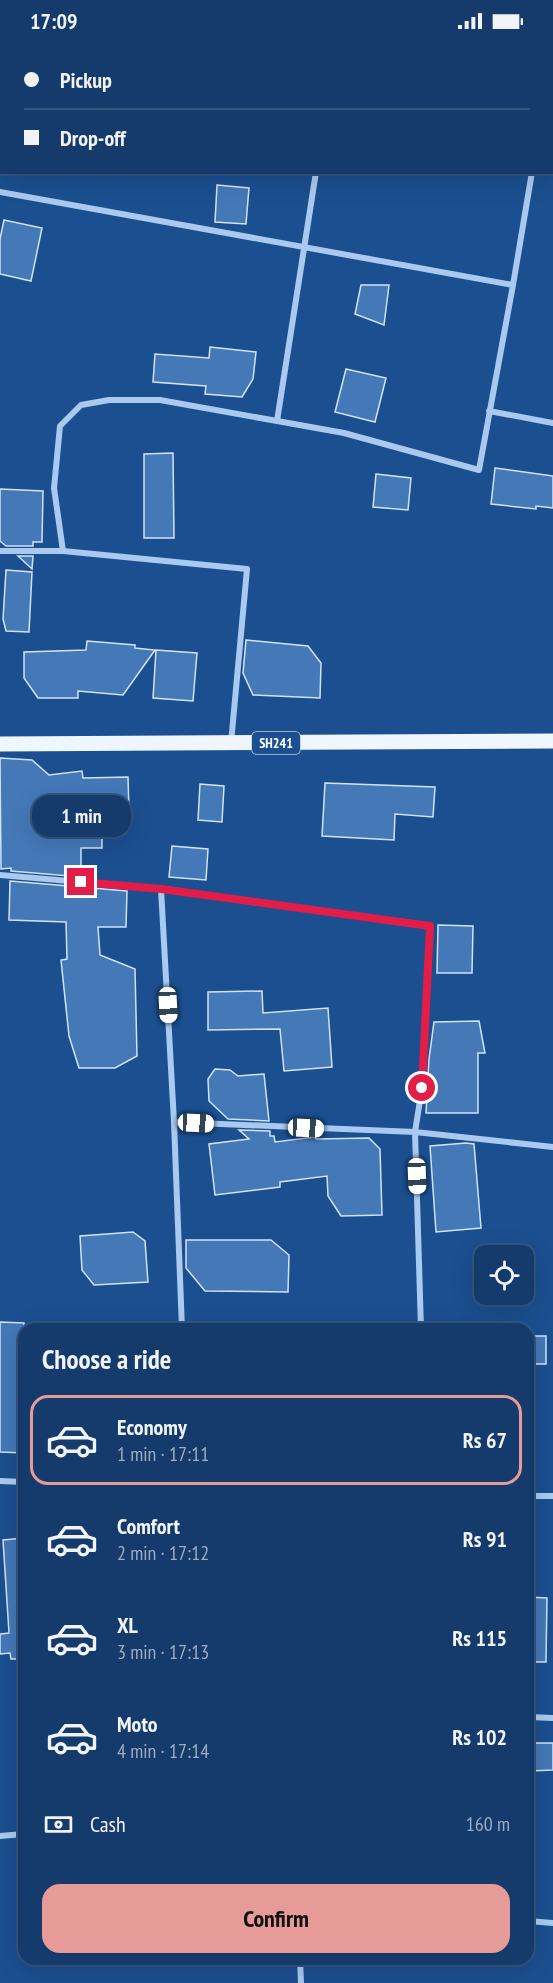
<!DOCTYPE html>
<html lang="en">
<head>
<meta charset="utf-8">
<style>
  :root { --surface:#143b6b; --page:#214673; --text:#f1f3f6; --muted:#9dadc1; --line:#33557e; --accent:#e69b98 }
  body { margin:0; font-family:"PT Sans Narrow",sans-serif; background:var(--page); color:var(--text); height:100vh; display:flex; flex-direction:column; font-size:22px; white-space:nowrap }
  * { box-sizing:border-box; margin:0 }
  p { font-size:20px; color:var(--muted) }
  .icon { flex:none; width:33px; height:33px; fill:none; stroke:currentColor; stroke-width:2; stroke-linecap:round; stroke-linejoin:round }
  .map { position:relative; flex:1; overflow:hidden }
  .drawer { position:absolute; left:18px; top:1281px; width:516px; height:642px; display:flex; flex-direction:column; background:var(--surface); border-radius:18px; box-shadow:0 6px 24px #0002,0 0 0 2px var(--line) }
  .drawer>* { flex:none }
  .top-card { position:absolute; left:0px; top:0px; width:554px; height:132px; box-shadow:0 6px 24px #0002,0 0 0 2px var(--line); display:grid; align-content:center; height:132px; padding:0 24px; background:var(--surface) }
  .controls { position:absolute; left:474px; top:1203px; display:grid; gap:12px }
  .controls a { display:grid; place-items:center; width:60px; height:60px; border-radius:12px; background:var(--surface); box-shadow:0 6px 24px #0002,0 0 0 2px var(--line); font-size:30px }
  .end { position:absolute; width:27px; height:27px; margin:-14px; border:8px solid #e11d48; background:#fff; box-shadow:0 0 0 3px #fff }
  .from { border-radius:50% }
  .bubble { position:absolute; height:42px; border-radius:18px; background:var(--surface); box-shadow:0 6px 24px #0002,0 0 0 2px var(--line); font-size:20px; font-weight:600; line-height:42px; text-align:center }
  .car { position:absolute; width:18px; height:36px; margin:-18px -9px; border-radius:8px; box-shadow:0 0 4px 2px #0007; background:linear-gradient(#fff 24%,#345 0 40%,#fff 0 76%,#345 0 86%,#fff 0) }
  .top-card b { display:flex; align-items:center; gap:21px; height:57px; font-size:22px }
  .top-card b+b { border-top:2px solid var(--line) }
  .top-card i { width:15px; height:15px; background:var(--text) }
  ul { padding:0; list-style:none }
  li { display:flex; align-items:center; gap:18px; height:90px; margin:0 12px 9px; padding:0 12px; border:3px solid transparent; border-radius:18px }
  li div { flex:1 }
  li b { display:block; font-size:22px }
  li em { font-style:normal; font-weight:600 }
  li.selected { border-color:var(--accent) }
  li>.icon { width:54px; height:54px; stroke-width:1.5 }
  h2 { padding:0 24px; font-size:27px; line-height:72px }
  .pay { display:flex; align-items:center; gap:15px; height:66px; padding:0 24px; font-size:22px }
  .pay p { margin-inline-start:auto }
  .primary-button { display:flex; gap:12px; margin-top:auto; padding:12px 24px }
  .primary-button a { flex:1; height:69px; border-radius:18px; background:var(--accent); color:#111; font-size:24px; font-weight:600; line-height:69px; text-align:center }
  .status { display:flex; justify-content:space-between; align-items:center; height:42px; padding:0 30px; background:var(--surface); direction:ltr }
  .status svg { height:16px; fill:currentColor }
  .map>svg:first-child { display:block }
  .building { fill:#4478b7; stroke:#cfe3fa; stroke-width:1.5 }
  .lines { fill:none; stroke-linecap:round; stroke-linejoin:round }
  .street { stroke:#a9c9ee; stroke-width:6 }
  .primary { stroke:#f0f6ff; stroke-width:15 }
  .route { stroke:#e11d48; stroke-width:8 }
  .labels { text-anchor:middle; dominant-baseline:central; stroke-width:4.5; stroke-linejoin:round; paint-order:stroke }
  .shield { fill:#1b4f8f; stroke:#bbcadd; stroke-width:1.5 }
  .shield-label { font-size:14px; font-weight:bold; fill:#fff }
</style>
</head>
<body>
<div class="status"><b>17:09</b><svg viewBox="0 0 49 12"><path d="M0 12V9h3v3zM5 12V6h3v6zM10 12V3h3v9zM15 12V0h3v12zM26 1h20v11H26zM47 4h2v5h-2z"/></svg></div>
<div class="map">
<svg width="553" height="1941" viewBox="0 0 553 1941">
  <rect width="100%" height="100%" fill="#1b4f8f"/>
  <!-- building -->
  <path class="building" d="M 217,143 L 249,146 L 246,182 L 215,180 Z
    M 4,178 L 42,186 L 31,239 L 0,232 L 0,197 Z
    M 361,243 L 389,243 L 384,283 L 355,272 Z
    M 210,305 L 256,310 L 253,337 L 242,355 L 205,352 L 206,344 L 153,340 L 155,312 L 209,316 Z
    M 346,327 L 386,336 L 375,380 L 335,370 Z
    M 173,411 L 174,496 L 144,496 L 144,412 Z
    M 495,426 L 553,434 L 553,466 L 536,464 L 536,467 L 491,462 Z
    M 376,432 L 411,436 L 408,468 L 373,465 Z
    M 0,447 L 43,449 L 42,500 L 33,500 L 33,504 L 6,504 L 0,499 Z
    M 18,514 L 33,514 L 32,527 Z
    M 6,528 L 32,530 L 29,590 L 6,589 L 3,577 Z
    M 246,598 L 308,604 L 321,621 L 320,656 L 253,653 L 243,631 Z
    M 87,599 L 135,603 L 135,606 L 155,608 L 123,653 L 78,649 L 78,656 L 38,656 L 24,636 L 24,610 L 86,608 Z
    M 156,608 L 197,611 L 193,659 L 153,656 Z
    M 0,716 L 32,718 L 49,733 L 82,729 L 83,736 L 128,735 L 129,768 L 102,768 L 102,806 L 81,806 L 81,835 L 11,829 L 11,826 L 1,827 Z
    M 325,741 L 435,745 L 433,775 L 395,772 L 394,798 L 322,794 Z
    M 200,742 L 224,744 L 222,780 L 198,778 Z
    M 172,804 L 208,807 L 206,838 L 169,835 Z
    M 10,839 L 127,849 L 126,885 L 98,885 L 100,913 L 135,927 L 137,1014 L 115,1026 L 79,1026 L 69,994 L 61,918 L 67,917 L 66,880 L 9,878 Z
    M 438,883 L 473,884 L 472,931 L 437,931 Z
    M 262,949 L 263,971 L 328,966 L 332,1025 L 284,1029 L 280,987 L 208,988 L 208,950 Z
    M 479,979 L 485,1011 L 478,1011 L 478,1071 L 426,1071 L 429,1017 L 434,980 Z
    M 215,1027 L 230,1028 L 238,1034 L 264,1032 L 269,1079 L 228,1077 L 209,1059 L 208,1037 Z
    M 239,1088 L 270,1089 L 270,1094 L 274,1094 L 275,1100 L 315,1095 L 316,1097 L 369,1096 L 380,1107 L 382,1173 L 341,1174 L 328,1154 L 327,1134 L 280,1140 L 280,1145 L 215,1153 L 209,1102 L 249,1097 Z
    M 466,1101 L 474,1102 L 481,1186 L 436,1190 L 430,1104 Z
    M 133,1190 L 145,1199 L 148,1240 L 94,1243 L 82,1228 L 80,1194 Z
    M 186,1198 L 271,1198 L 289,1213 L 288,1250 L 205,1249 L 186,1226 Z
    M 0,1280 L 24,1281 L 24,1411 L 0,1410 Z
    M 528,1294 L 546,1294 L 546,1322 L 528,1322 Z
    M 24,1496 L 24,1617 L 11,1617 L 10,1611 L 0,1612 L 0,1592 L 9,1591 L 3,1498 Z
    M 528,1555 L 547,1556 L 546,1620 L 528,1620 Z
    M 530,1701 L 553,1701 L 553,1728 L 530,1729 Z"/>
  <g class="lines">
    <!-- street -->
    <path class="street" d="M 120,0 L 121,2
      M 136,2 L 138,0
      M 338,2 L 338,0
      M 552,21 L 553,17
      M 552,64 L 553,64
      M 0,108 L 2,107
      M 0,150 L 513,243
      M 489,369 L 553,381
      M 277,379 L 316,130
      M 0,509 L 63,509 L 247,527 L 231,701
      M 63,509 L 54,446 L 60,384 L 81,363 L 109,358 L 160,358 L 344,391 L 479,428 L 513,243 L 532,130
      M 0,833 L 161,847 L 430,884 L 422,1046 L 415,1090 L 421,1287
      M 161,847 L 174,1080 L 182,1287
      M 174,1080 L 415,1090 L 553,1105
      M 0,1439 L 24,1440
      M 528,1454 L 553,1454
      M 528,1675 L 553,1676
      M 0,1794 L 24,1792
      M 528,1879 L 553,1881
      M 300,1917 L 301,1941"/>
    <!-- primary -->
    <path class="primary" d="M 0,702 L 553,699"/>
  </g>
  <g class="lines">
    <!-- route -->
    <path class="route" d="M 81,840 L 161,847 L 430,884 L 422,1046"/>
  </g>
  <g class="labels">
    <!-- shield labels -->
    <rect class="shield" x="252" y="690" width="48" height="22" rx="4.5"/>
    <g class="shield-label">
      <text x="276" y="701">SH241</text>
    </g>
  </g>
</svg>
<div class="controls">
<a><svg class="icon" aria-label="locate" viewBox="0 0 24 24"><circle cx="12" cy="12" r="6"/><path d="M12 2v4M12 18v4M2 12h4M18 12h4"/></svg></a>
</div>
<i class="end from" style="left:422px;top:1046px"></i>
<i class="end" style="left:81px;top:840px"></i>
<div class="bubble" style="left:32px;top:753px;width:99px">1 min</div>
<i class="car" style="left:168px;top:963px;rotate:177deg"></i>
<i class="car" style="left:196px;top:1081px;rotate:93deg"></i>
<i class="car" style="left:306px;top:1086px;rotate:93deg"></i>
<i class="car" style="left:417px;top:1134px;rotate:178deg"></i>
<div class="top-card">
<b><i class="from"></i>Pickup</b>
<b><i></i>Drop-off</b>
</div>
<section class="drawer">
<h2>Choose a ride</h2>
<ul>
<li class="selected"><svg class="icon" aria-label="car" viewBox="0 0 24 24"><path d="M5 17H2v-5l4-1 3-4h7l3 4 3 1v5h-3M9 17h6M6 11h13"/><circle cx="7" cy="17" r="2"/><circle cx="17" cy="17" r="2"/></svg><div><b>Economy</b><p>1 min · 17:11</p></div><em>Rs 67</em></li>
<li><svg class="icon" aria-label="car" viewBox="0 0 24 24"><path d="M5 17H2v-5l4-1 3-4h7l3 4 3 1v5h-3M9 17h6M6 11h13"/><circle cx="7" cy="17" r="2"/><circle cx="17" cy="17" r="2"/></svg><div><b>Comfort</b><p>2 min · 17:12</p></div><em>Rs 91</em></li>
<li><svg class="icon" aria-label="car" viewBox="0 0 24 24"><path d="M5 17H2v-5l4-1 3-4h7l3 4 3 1v5h-3M9 17h6M6 11h13"/><circle cx="7" cy="17" r="2"/><circle cx="17" cy="17" r="2"/></svg><div><b>XL</b><p>3 min · 17:13</p></div><em>Rs 115</em></li>
<li><svg class="icon" aria-label="car" viewBox="0 0 24 24"><path d="M5 17H2v-5l4-1 3-4h7l3 4 3 1v5h-3M9 17h6M6 11h13"/><circle cx="7" cy="17" r="2"/><circle cx="17" cy="17" r="2"/></svg><div><b>Moto</b><p>4 min · 17:14</p></div><em>Rs 102</em></li>
</ul>
<div class="pay"><svg class="icon" aria-label="cash" viewBox="0 0 24 24"><path d="M3 7h18v10H3z"/><circle cx="12" cy="12" r="2"/></svg>Cash<p>160 m</p></div>
<div class="primary-button"><a>Confirm</a></div>
</section>
</div>
</body>
</html>
